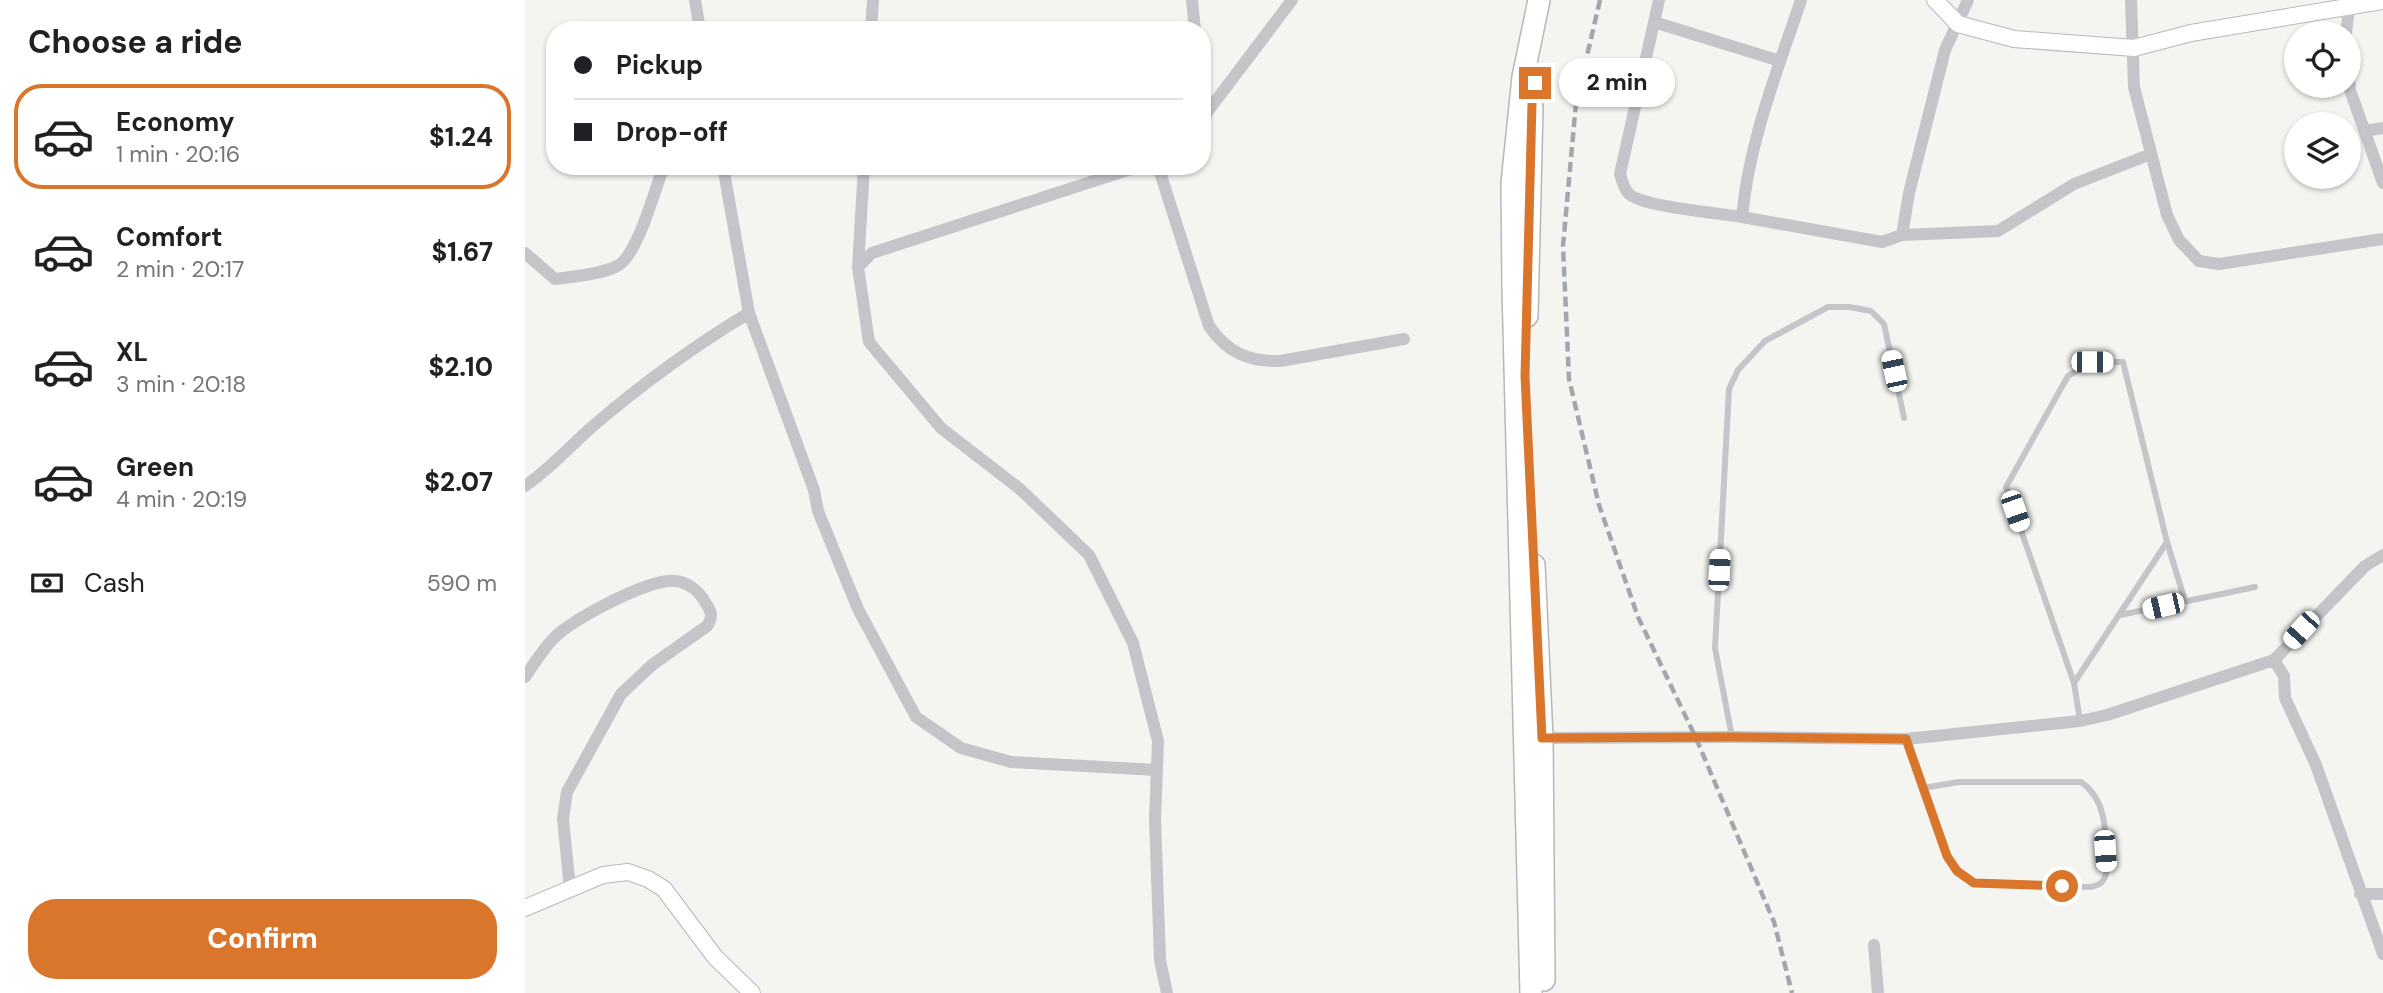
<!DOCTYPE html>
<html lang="en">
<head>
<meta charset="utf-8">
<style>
  :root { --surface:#fff; --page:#f2f2f2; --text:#202124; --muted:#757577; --line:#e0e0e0; --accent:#da752c }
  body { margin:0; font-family:"DM Sans",sans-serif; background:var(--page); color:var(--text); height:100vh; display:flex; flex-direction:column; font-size:26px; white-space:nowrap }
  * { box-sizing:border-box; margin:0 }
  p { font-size:23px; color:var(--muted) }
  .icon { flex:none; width:38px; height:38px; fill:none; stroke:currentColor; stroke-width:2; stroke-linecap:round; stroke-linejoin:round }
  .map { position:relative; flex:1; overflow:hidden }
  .sheet { display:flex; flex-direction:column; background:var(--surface); width:525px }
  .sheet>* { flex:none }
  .hud { position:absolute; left:21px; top:21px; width:665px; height:154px; border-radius:28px; box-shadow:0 2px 5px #0004; display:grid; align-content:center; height:154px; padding:0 28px; background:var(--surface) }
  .fabs { position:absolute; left:1759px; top:21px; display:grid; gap:14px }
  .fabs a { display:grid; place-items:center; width:77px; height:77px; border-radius:50%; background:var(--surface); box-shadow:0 2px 5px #0004; font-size:35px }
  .end { position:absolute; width:32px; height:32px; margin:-16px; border:9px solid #da752c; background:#fff; box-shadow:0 0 0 4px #fff }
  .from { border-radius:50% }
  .bubble { position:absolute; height:49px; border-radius:24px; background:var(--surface); box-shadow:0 2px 5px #0004; font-size:23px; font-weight:800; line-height:49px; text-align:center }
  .car { position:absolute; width:21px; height:42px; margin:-21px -10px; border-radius:9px; box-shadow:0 0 5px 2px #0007; background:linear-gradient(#fff 24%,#345 0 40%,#fff 0 76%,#345 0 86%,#fff 0) }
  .hud b { display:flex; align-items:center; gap:24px; height:66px; font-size:26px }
  .hud b+b { border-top:2px solid var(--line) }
  .hud i { width:18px; height:18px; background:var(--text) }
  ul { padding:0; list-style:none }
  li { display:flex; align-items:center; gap:21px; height:105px; margin:0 14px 10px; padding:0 14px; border:4px solid transparent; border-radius:28px }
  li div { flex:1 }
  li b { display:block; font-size:26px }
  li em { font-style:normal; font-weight:800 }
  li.on { border-color:var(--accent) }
  li>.icon { width:63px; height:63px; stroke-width:1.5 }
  h2 { padding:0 28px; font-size:32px; line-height:84px }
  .pay { display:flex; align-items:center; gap:18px; height:77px; padding:0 28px; font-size:26px }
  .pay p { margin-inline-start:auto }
  .action { display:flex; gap:14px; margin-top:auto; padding:14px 28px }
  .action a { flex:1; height:80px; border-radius:28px; background:var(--accent); color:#fff; font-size:28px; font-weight:800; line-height:80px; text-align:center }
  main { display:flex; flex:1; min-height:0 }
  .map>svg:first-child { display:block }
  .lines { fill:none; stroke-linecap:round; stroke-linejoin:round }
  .secondary-casing { stroke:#b5b8bd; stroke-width:18 }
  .highway-casing { stroke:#b5b7bb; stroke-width:24 }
  .lane { stroke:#c3c5c9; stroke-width:6 }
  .street { stroke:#c3c5c9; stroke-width:12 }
  .secondary { stroke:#fff; stroke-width:16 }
  .highway { stroke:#fff; stroke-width:21 }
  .rail { stroke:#a3a7ad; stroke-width:4.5; stroke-dasharray:10 5; stroke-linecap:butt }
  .route { stroke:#da752c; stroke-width:9 }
</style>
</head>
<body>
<main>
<section class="sheet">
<h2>Choose a ride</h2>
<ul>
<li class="on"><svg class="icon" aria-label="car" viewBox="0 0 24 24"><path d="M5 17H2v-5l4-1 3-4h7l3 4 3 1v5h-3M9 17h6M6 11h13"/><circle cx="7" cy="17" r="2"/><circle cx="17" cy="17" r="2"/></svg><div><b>Economy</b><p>1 min · 20:16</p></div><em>$1.24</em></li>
<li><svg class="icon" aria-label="car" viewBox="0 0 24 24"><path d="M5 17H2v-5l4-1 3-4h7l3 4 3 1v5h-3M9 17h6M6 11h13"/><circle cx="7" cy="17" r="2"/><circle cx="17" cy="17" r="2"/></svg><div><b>Comfort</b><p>2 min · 20:17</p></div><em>$1.67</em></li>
<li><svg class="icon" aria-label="car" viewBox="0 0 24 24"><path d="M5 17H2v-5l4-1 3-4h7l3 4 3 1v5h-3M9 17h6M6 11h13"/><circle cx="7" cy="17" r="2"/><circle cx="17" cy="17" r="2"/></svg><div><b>XL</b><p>3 min · 20:18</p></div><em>$2.10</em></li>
<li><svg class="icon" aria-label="car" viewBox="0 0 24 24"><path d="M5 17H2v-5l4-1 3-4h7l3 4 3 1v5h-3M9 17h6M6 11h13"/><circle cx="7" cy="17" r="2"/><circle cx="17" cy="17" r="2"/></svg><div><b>Green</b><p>4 min · 20:19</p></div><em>$2.07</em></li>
</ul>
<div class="pay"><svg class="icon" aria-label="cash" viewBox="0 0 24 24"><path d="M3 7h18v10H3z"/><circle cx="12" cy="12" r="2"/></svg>Cash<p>590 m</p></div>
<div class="action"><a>Confirm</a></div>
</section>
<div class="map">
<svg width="1858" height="993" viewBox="0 0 1858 993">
  <rect width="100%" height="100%" fill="#f4f5f1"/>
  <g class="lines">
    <!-- secondary casing -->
    <g class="secondary-casing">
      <path id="secondary" d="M 1410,0 L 1433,24 L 1489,39 L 1609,48 L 1666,33 L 1858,1
        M 0,908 L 78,875 L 103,872 L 123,879 L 139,889 L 190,957 L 227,993"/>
    </g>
    <!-- highway casing -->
    <g class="highway-casing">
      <path id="highway" d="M 1002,316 L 1007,107
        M 1009,565 L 1017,738 L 1019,980
        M 1006,993 L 988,288 L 987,183 L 998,77 L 1014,0"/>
    </g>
    <!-- lane -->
    <path class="lane" d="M 1595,615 L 1730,587
      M 1549,683 L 1642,542
      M 1555,721 L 1549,683 L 1481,487 L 1543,376 L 1567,362 L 1598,362 L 1642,542 L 1660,601
      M 1207,737 L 1190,648 L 1204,389 L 1213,370 L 1240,341 L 1303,307 L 1324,307 L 1346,311 L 1359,324 L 1379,418
      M 1381,739 L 1422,856 L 1432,871 L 1449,883 L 1565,887 C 1576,885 1579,882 1582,871 C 1580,840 1585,802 1556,782 L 1434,782 L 1398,788"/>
    <!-- street -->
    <path class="street" d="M 170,0 L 175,30
      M 667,0 L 670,30
      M 1134,0 L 1095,174 C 1097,181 1099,189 1104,194 C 1119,207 1193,213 1217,217
      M 1276,0 C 1252,72 1224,141 1217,217 L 1357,242 L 1377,235
      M 1443,0 L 1420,50 L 1384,193 L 1377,235 L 1473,231 L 1549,184 L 1626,154
      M 1606,0 L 1609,87 L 1642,215 L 1654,240 L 1674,261 L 1694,264 L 1858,239
      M 1129,22 L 1255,61
      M 346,30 L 348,0
      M 1821,33 L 1825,0
      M 1824,76 L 1825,90 L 1858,183
      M 677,88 L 681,116
      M 677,119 L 767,0
      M 1840,131 L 1858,128
      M 198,166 L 224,313 L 289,490 L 293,511 L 333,609 L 391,717 L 436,748 L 486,762 L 632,770
      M 615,166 L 347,253 L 333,267 L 344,342 L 416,428 L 495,489 L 564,555 L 608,643 L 633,741 L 630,819 L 635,960 L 642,993
      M 633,166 L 684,326 C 702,352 723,362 755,361 L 879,339
      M 0,253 L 30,279 C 47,277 79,274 94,265 C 113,253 130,189 139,166
      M 333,267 L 339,166
      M 0,486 C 25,469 45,446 68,426 C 117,384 169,346 224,313
      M 1749,660 L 1840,566 L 1858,555
      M 0,677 C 9,664 18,649 29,638 C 47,619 125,578 150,581 C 163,582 174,591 180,602 C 186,611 189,616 182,626 L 127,665 L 96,694 L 42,792 L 38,819 L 45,889
      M 1017,738 L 1207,737 L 1381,739 L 1555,721 L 1582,715 L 1749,660 L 1759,676 L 1760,698 L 1791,765 L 1858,954
      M 1835,894 L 1858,894
      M 1349,945 L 1353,993"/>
    <!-- secondary -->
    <use href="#secondary" class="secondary"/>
    <!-- highway -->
    <use href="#highway" class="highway"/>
    <!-- rail -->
    <path class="rail" d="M 1075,0 L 1051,103 L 1038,246 L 1044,379 L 1074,505 L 1113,617 L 1171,738 L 1249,922 L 1267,993"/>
  </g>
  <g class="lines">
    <!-- route -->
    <path class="route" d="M 1010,83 L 1007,103 L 1000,376 L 1017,738 L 1207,737 L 1381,739 L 1422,856 L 1432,871 L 1449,883 L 1537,886"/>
  </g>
</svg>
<div class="fabs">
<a><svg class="icon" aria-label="locate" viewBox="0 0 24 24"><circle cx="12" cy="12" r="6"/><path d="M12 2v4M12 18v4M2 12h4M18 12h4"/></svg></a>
<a><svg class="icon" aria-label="layers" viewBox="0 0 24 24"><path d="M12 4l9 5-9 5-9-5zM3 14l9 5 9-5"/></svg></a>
</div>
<i class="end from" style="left:1537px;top:886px"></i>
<i class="end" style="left:1010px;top:83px"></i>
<div class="bubble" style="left:1034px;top:58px;width:116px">2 min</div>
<i class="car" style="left:1567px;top:362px;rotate:90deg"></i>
<i class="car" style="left:1369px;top:371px;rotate:348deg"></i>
<i class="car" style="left:1490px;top:511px;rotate:161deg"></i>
<i class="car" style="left:1194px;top:570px;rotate:3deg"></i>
<i class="car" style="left:1638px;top:606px;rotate:257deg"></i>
<i class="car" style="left:1776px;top:630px;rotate:222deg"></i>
<i class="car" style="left:1580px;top:851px;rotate:176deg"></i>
<div class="hud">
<b><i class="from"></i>Pickup</b>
<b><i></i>Drop-off</b>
</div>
</div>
</main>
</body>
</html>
